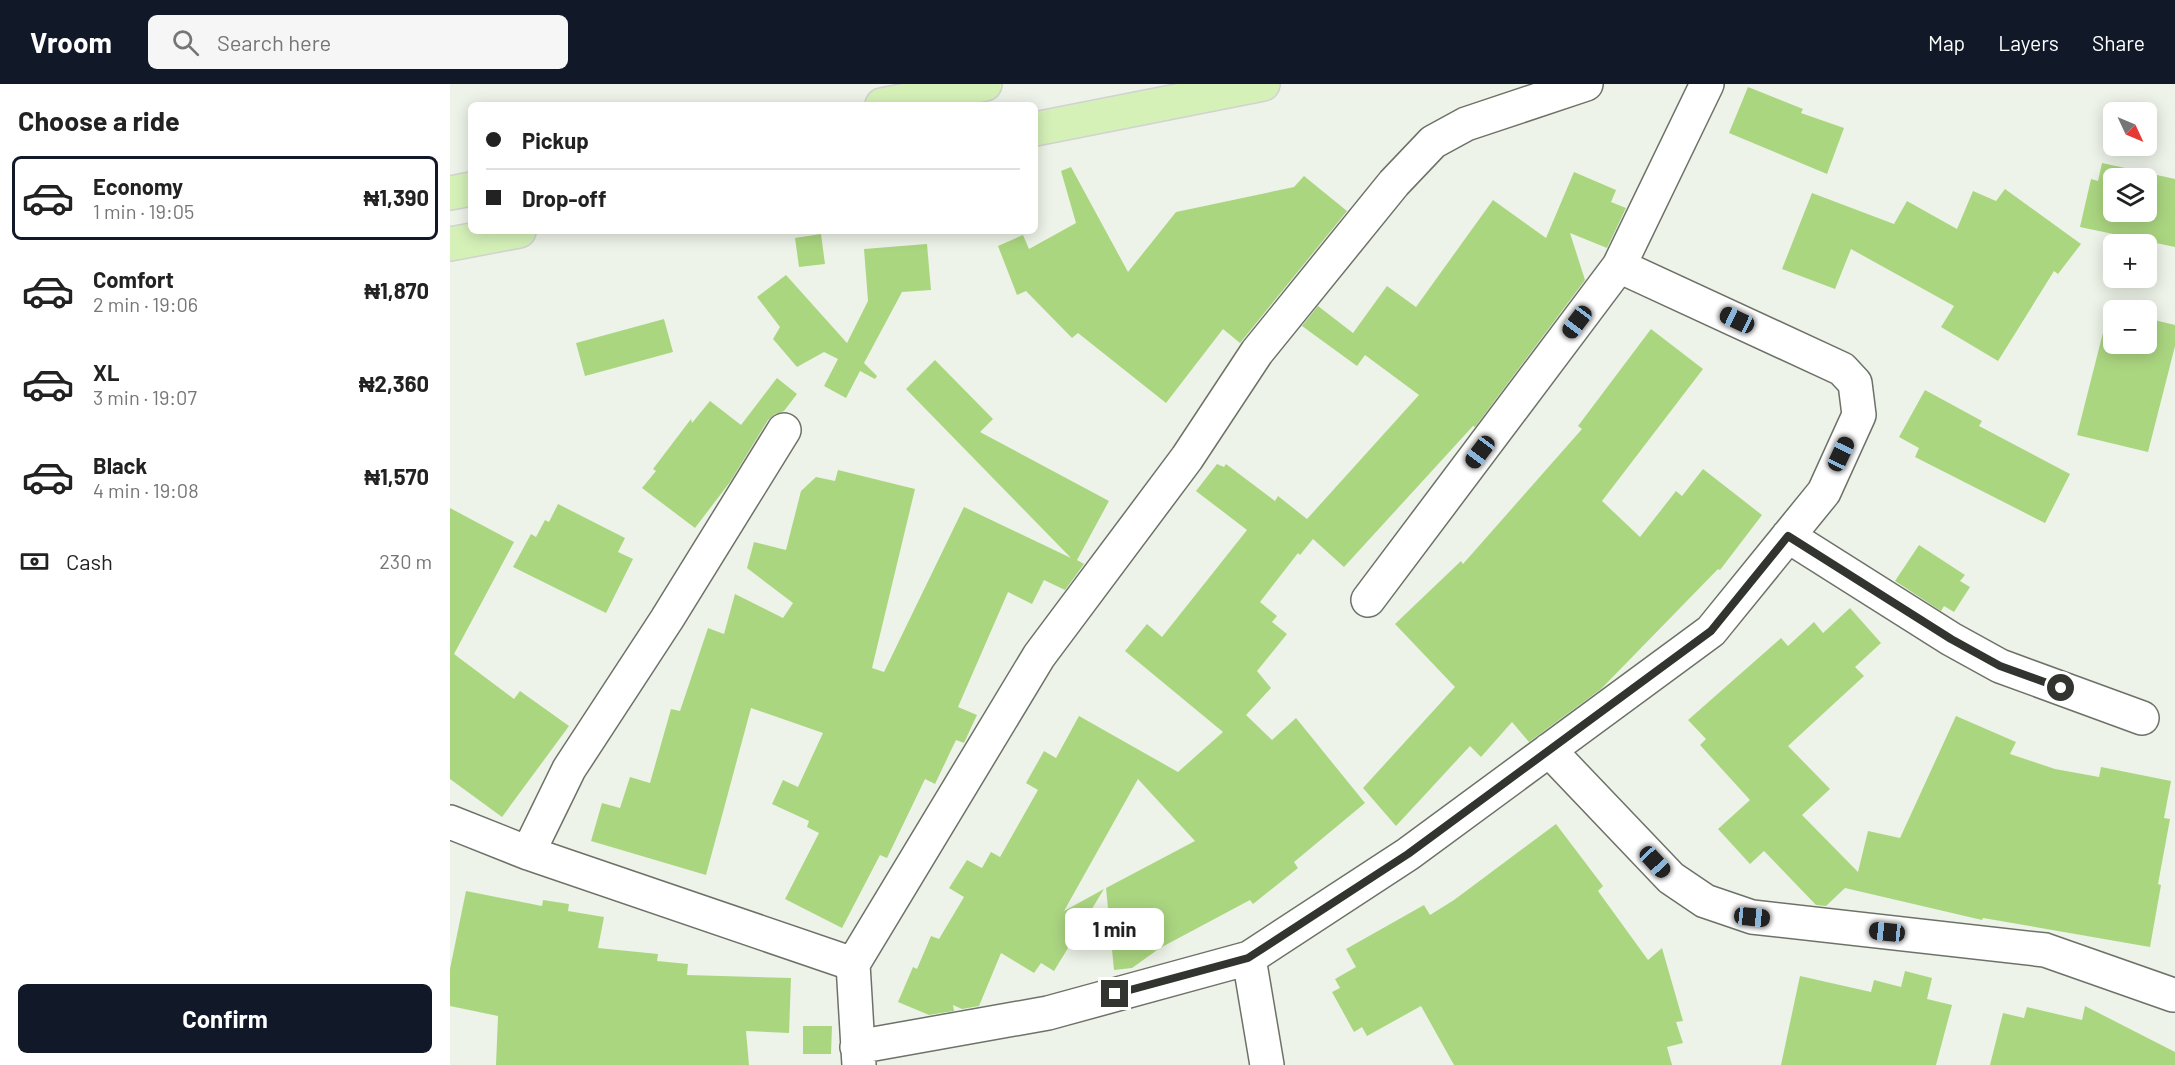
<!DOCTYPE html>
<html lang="en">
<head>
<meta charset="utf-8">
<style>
  :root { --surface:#fff; --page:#f6f6f6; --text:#222; --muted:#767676; --line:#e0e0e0; --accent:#111827 }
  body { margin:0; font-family:Barlow,sans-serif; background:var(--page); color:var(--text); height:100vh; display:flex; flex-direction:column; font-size:22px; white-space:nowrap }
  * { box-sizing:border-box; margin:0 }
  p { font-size:20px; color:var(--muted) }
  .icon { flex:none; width:33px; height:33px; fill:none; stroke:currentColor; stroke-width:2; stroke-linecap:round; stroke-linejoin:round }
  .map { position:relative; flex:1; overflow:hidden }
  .side { display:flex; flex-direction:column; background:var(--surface); width:450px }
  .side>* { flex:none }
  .banner { position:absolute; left:18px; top:18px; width:570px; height:132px; border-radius:9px; box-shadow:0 3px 15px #0003; display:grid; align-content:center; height:132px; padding:0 18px; background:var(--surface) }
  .needle { width:39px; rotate:134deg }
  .tools { position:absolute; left:1653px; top:18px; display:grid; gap:12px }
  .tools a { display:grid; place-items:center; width:54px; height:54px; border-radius:9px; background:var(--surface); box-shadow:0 3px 15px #0003; font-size:30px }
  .end { position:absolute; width:27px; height:27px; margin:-14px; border:8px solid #323430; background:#fff; box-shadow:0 0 0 3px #fff }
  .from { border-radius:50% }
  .bubble { position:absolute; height:42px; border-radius:9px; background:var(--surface); box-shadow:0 3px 15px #0003; font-size:20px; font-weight:700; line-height:42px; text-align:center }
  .car { position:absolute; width:18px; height:36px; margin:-18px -9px; border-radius:8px; box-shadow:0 0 4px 2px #0007; background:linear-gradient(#222 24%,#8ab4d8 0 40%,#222 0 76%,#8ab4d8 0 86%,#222 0) }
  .banner b { display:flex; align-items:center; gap:21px; height:57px; font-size:22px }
  .banner b+b { border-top:2px solid var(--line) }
  .banner i { width:15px; height:15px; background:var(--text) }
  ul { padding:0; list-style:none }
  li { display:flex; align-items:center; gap:18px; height:84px; margin:0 12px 9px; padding:0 6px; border:3px solid transparent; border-radius:9px }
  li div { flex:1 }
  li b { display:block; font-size:22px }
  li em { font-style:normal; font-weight:700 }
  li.selected { border-color:var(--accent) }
  li>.icon { width:54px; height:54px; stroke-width:1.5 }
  h2 { padding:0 18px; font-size:27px; line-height:72px }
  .pay { display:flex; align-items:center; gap:15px; height:66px; padding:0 18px; font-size:22px }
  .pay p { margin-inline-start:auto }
  .cta { display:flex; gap:12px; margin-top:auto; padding:12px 18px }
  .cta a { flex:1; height:69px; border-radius:9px; background:var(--accent); color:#fff; font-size:24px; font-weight:700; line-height:69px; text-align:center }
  header { display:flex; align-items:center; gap:36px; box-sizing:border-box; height:84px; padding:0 30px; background:var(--accent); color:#fff }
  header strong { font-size:28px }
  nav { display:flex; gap:33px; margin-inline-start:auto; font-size:21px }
  .search { width:420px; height:54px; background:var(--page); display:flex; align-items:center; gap:15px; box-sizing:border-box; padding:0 21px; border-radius:9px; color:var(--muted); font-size:22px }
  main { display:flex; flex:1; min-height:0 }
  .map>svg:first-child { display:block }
  .building { fill:#abd680; fill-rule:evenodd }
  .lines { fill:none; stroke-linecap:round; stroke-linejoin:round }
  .minor-casing { stroke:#6d7268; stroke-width:36 }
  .primary-casing { stroke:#d2d2d1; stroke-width:36 }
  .minor { stroke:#fff; stroke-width:33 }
  .primary { stroke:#d5f1b8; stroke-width:33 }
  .route { stroke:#323430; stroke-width:8 }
</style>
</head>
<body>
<header>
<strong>Vroom</strong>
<div class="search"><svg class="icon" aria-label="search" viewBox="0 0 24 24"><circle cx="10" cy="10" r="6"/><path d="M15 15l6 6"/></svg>Search here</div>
<nav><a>Map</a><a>Layers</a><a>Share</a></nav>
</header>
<main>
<section class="side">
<h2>Choose a ride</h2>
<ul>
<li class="selected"><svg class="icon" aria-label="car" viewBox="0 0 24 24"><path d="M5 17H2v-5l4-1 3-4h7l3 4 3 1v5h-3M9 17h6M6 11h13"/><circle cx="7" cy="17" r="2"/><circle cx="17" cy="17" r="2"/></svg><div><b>Economy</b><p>1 min · 19:05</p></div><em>₦1,390</em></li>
<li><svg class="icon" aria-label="car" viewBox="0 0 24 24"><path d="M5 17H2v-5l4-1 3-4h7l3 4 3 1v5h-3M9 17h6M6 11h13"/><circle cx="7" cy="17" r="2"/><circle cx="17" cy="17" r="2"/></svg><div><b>Comfort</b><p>2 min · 19:06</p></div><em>₦1,870</em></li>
<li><svg class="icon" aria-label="car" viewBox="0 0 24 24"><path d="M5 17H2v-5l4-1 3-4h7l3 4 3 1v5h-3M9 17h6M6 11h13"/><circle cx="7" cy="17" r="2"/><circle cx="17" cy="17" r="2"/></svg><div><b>XL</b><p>3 min · 19:07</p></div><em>₦2,360</em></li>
<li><svg class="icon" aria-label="car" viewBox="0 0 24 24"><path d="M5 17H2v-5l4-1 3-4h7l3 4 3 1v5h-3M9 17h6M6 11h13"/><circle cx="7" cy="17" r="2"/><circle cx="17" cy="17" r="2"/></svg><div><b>Black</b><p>4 min · 19:08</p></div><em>₦1,570</em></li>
</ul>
<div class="pay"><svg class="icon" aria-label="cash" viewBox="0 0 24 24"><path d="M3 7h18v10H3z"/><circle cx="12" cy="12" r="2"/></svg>Cash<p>230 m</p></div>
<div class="cta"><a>Confirm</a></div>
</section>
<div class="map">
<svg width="1725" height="981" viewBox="0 0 1725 981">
  <rect width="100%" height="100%" fill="#edf3e8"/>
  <!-- building -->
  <path class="building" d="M 1298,3 L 1353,25 L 1351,29 L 1394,44 L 1377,90 L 1279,49 Z
    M 1652,79 L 1725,95 L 1725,163 L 1630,143 L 1641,95 L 1648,97 ZM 1664,94 L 1696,94 L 1696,128 L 1664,128 Z
    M 621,83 L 678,188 L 726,128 L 844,103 L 854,92 L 897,127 L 790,259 L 773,245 L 716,319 L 628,249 L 622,254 L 576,207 L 567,211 L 548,162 L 573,151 L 579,165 L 626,139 L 611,87 Z
    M 1124,88 L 1166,106 L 1161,118 L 1176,124 L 1157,164 L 1120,149 L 1135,196 L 1025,343 L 1023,342 L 894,483 L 863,455 L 850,471 L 848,469 L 810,518 L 827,532 L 822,538 L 837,550 L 807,587 L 821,604 L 796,631 L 822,656 L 846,634 L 915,719 L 844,778 L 848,784 L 803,820 L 800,816 L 710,864 L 682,884 L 664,886 L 656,804 L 745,757 L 688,695 L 614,827 L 654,805 L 604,887 L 591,879 L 584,889 L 551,869 L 529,922 L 512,925 L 503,921 L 504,927 L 479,931 L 448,918 L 463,883 L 467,885 L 481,852 L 489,855 L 514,813 L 499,804 L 517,776 L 532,784 L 541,768 L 550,773 L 588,706 L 576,699 L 594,667 L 606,674 L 629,632 L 728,688 L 773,648 L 675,567 L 697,540 L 712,553 L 797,446 L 746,407 L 767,380 L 774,383 L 776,380 L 825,417 L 828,412 L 857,435 L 969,311 L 915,271 L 907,282 L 852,242 L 868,222 L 903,249 L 937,202 L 966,223 L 1043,116 L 1096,154 Z
    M 1555,105 L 1631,160 L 1608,190 L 1604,187 L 1548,277 L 1491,243 L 1504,222 L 1401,165 L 1385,205 L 1332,185 L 1362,109 L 1444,140 L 1457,117 L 1507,145 L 1523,107 L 1546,117 Z
    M 371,150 L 375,180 L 349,183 L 345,154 Z
    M 477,160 L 481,206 L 452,208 L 414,279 L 427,292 L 425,295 L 410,287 L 396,314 L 374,302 L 388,275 L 374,268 L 347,283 L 323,255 L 330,243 L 307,213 L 336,191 L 397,259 L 418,217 L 414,165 Z
    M 1659,225 L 1667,226 L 1664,226 L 1664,260 L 1696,260 L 1696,234 L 1725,241 L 1725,262 L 1698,368 L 1627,351 Z
    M 214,235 L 223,268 L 135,292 L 126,259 Z
    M 1201,245 L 1253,285 L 1152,417 L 1190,453 L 1226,407 L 1232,412 L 1253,385 L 1312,431 L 1270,486 L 1268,485 L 1151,605 L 1079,658 L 1062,638 L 1031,673 L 1020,662 L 946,742 L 913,704 L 1005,603 L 945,540 L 1011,477 L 1013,480 L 1132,345 L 1128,342 Z
    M 485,276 L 543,335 L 530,348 L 659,417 L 627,476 L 634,480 L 615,506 L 594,496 L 582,520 L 558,508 L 508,623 L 527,631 L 514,659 L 506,656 L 485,700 L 475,695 L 437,774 L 430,771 L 392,844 L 335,815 L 369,749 L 357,743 L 359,737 L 322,720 L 333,696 L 348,703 L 373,649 L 301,624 L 256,791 L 141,757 L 152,719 L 170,724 L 180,693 L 200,699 L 221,625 L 230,627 L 258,544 L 274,550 L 285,510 L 333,534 L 343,519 L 297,484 L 304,458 L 336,466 L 351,407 L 366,393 L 385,397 L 388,386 L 465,405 L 422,584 L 434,588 L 514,423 L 621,474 L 456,305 Z
    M 327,294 L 347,310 L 334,327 L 325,330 L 318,336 L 280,398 L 245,444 L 192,404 L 206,387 L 203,385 L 241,335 L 242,339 L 260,317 L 291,341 Z
    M 1475,306 L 1532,337 L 1529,342 L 1620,390 L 1595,439 L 1465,373 L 1469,364 L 1449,353 Z
    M 108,420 L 175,454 L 168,468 L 183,475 L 156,529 L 63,483 L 81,450 L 86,453 L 95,436 L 99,438 Z
    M 0,424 L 64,458 L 4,570 L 64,615 L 70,607 L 119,642 L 52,733 L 0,695 Z
    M 1469,461 L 1515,491 L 1510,497 L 1520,503 L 1504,528 L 1494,522 L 1491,527 L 1445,497 Z
    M 1400,524 L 1431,559 L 1405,583 L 1414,592 L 1338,662 L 1380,705 L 1352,731 L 1408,788 L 1418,747 L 1450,754 L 1506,632 L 1566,658 L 1560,670 L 1605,685 L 1649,693 L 1651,683 L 1721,697 L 1714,734 L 1720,735 L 1708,800 L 1711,801 L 1700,863 L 1533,834 L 1532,836 L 1395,804 L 1376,822 L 1366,821 L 1314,767 L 1300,780 L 1268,745 L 1300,716 L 1250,661 L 1256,655 L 1238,636 L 1331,554 L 1338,562 L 1364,538 L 1373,549 Z
    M 1106,740 L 1153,802 L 1148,807 L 1198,876 L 1212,864 L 1233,937 L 1226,938 L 1233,959 L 1217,963 L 1222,981 L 1004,981 L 971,922 L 917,952 L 912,943 L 904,948 L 882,908 L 890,904 L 885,895 L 906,883 L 896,865 L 974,821 L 980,831 L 1004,816 Z
    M 16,807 L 92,822 L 93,816 L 119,820 L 118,827 L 154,833 L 148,864 L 208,870 L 207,877 L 238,880 L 237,891 L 341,894 L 339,949 L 296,947 L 299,981 L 46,981 L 48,932 L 0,922 L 0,885 Z
    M 1455,887 L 1482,894 L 1477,915 L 1502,921 L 1486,981 L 1331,981 L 1350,892 L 1421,908 L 1424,896 L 1451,903 Z
    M 1635,922 L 1725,968 L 1725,981 L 1540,981 L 1553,929 L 1574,934 L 1577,923 L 1632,936 Z
    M 353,942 L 382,942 L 381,970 L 353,970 Z"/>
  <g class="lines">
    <!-- minor casing -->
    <g class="minor-casing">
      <path id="minor" d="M 1338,452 L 1501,555 L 1550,582 L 1692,634
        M 918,516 L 1169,182 L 1257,0
        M 1099,666 L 1221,794 L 1255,817 L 1302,833 L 1595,866 L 1723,911
        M 0,738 L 78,769 L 403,880
        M 78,769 L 119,685 L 217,535 L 334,346
        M 799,874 L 817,981
        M 407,963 L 598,929 L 799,874 L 958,770 L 1261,547 L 1374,408 L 1409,331 L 1405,299 L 1392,285 L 1169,182
        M 409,981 L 403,880 L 589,572 L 737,374 L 807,268 L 944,99 L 983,58 L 1016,40 L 1136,0"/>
    </g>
    <!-- primary casing -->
    <g class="primary-casing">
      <path id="primary" d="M 432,21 L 535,0
        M 585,45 L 813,0
        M 0,109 L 21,105
        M 0,160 L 69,147"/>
    </g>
    <!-- minor -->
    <use href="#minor" class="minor"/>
    <!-- primary -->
    <use href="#primary" class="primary"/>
  </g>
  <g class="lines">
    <!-- route -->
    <path class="route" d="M 665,910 L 798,874 L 958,770 L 1261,547 L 1338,452 L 1501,555 L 1550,582 L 1611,604"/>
  </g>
</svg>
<div class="tools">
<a><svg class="needle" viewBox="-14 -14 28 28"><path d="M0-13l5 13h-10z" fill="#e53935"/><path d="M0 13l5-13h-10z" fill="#767676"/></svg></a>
<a><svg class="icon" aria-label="layers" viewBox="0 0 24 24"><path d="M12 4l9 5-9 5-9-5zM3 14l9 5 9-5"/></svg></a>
<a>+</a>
<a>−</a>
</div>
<i class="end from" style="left:1611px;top:604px"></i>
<i class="end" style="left:665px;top:910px"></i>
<div class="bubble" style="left:615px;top:824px;width:99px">1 min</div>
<i class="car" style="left:1287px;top:236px;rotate:295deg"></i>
<i class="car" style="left:1127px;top:238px;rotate:217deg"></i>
<i class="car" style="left:1030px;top:368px;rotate:217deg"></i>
<i class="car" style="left:1391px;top:370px;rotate:25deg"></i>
<i class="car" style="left:1205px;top:778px;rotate:137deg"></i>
<i class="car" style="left:1302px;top:833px;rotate:96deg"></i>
<i class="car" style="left:1437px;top:848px;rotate:276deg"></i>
<div class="banner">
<b><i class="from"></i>Pickup</b>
<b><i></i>Drop-off</b>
</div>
</div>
</main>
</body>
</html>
